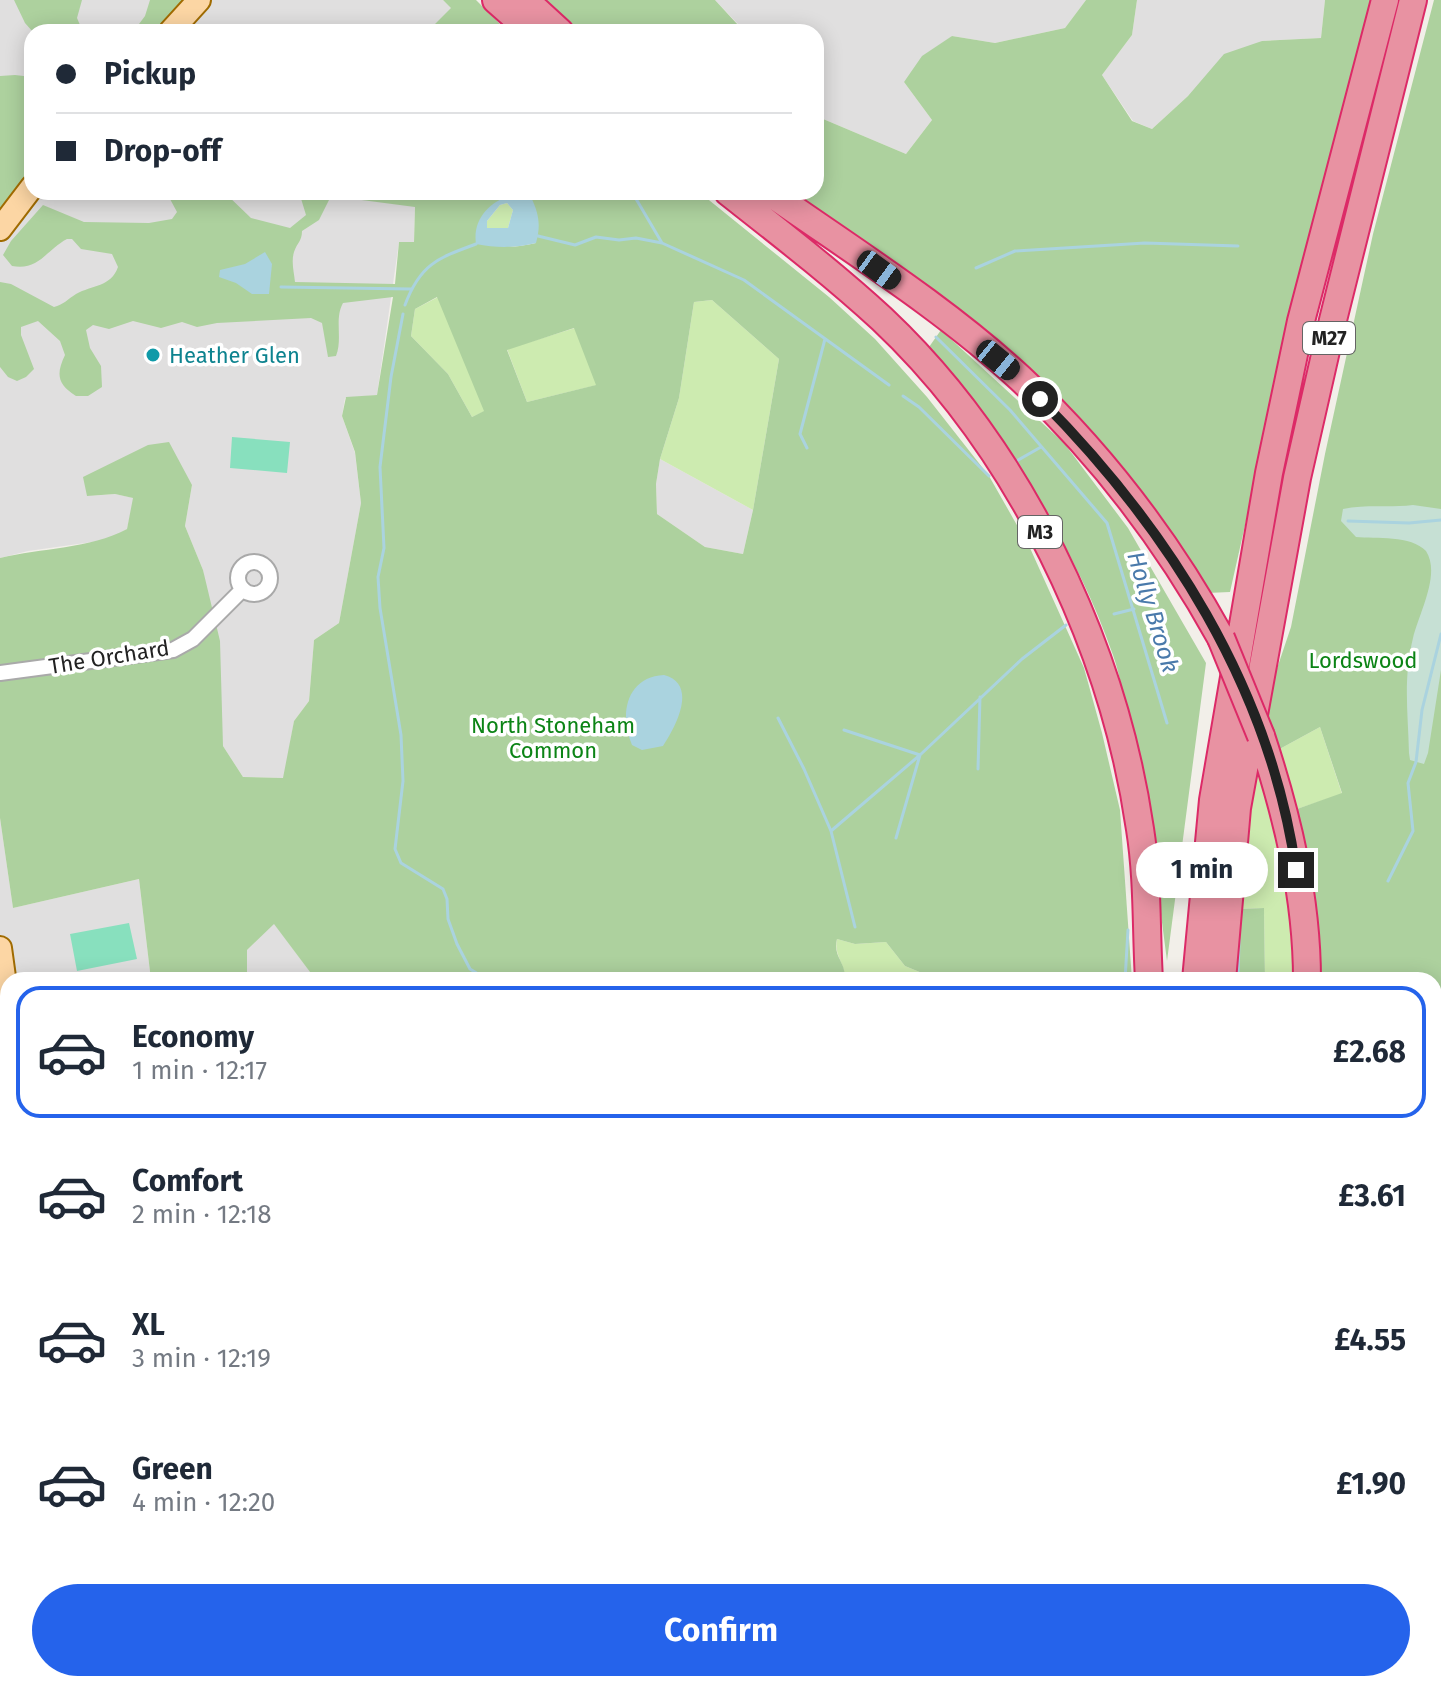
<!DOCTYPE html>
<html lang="en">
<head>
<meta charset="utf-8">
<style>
  :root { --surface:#fff; --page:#f6f6f7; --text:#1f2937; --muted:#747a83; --line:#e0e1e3; --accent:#2563eb }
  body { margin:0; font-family:"Fira Sans",sans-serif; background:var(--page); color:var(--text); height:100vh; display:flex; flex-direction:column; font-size:30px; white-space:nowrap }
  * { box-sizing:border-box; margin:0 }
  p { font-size:26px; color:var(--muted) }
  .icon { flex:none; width:44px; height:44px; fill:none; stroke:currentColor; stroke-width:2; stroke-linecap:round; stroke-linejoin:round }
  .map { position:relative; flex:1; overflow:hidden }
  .sheet { position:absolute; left:0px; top:972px; width:1442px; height:720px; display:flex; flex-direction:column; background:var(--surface); border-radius:24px 24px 0 0; box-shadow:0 4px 20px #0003 }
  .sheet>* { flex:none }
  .banner { position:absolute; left:24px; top:24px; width:800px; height:176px; border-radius:24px; box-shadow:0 4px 20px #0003; display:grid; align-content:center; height:176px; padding:0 32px; background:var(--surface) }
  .end { position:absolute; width:36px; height:36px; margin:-18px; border:10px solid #222; background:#fff; box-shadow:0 0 0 4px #fff }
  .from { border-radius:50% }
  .bubble { position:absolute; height:56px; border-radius:28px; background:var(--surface); box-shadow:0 4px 20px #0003; font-size:26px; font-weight:700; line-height:56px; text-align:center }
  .car { position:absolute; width:24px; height:48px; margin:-24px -12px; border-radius:10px; box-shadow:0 0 6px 2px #0007; background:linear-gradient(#222 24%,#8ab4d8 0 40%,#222 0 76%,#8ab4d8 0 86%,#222 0) }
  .banner b { display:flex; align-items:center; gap:28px; height:76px; font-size:30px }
  .banner b+b { border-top:2px solid var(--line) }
  .banner i { width:20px; height:20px; background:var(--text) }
  ul { padding:14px 0 0; list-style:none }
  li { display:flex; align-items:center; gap:24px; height:132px; margin:0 16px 12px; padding:0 16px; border:4px solid transparent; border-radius:24px }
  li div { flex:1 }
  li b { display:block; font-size:30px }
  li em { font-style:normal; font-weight:700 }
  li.current { border-color:var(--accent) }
  li>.icon { width:72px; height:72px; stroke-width:1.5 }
  .button { display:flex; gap:16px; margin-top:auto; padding:16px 32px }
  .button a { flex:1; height:92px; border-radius:48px; background:var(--accent); color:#fff; font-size:32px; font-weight:700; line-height:92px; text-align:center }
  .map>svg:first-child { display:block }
  .residential { fill:#e0dfdf }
  .commercial { fill:#f2dad9 }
  .grass { fill:#cdebb0 }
  .forest { fill:#add19e; fill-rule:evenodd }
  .wetland { fill:#c6e0d4 }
  .pitch { fill:#88e0be }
  .water { fill:#aad3df; fill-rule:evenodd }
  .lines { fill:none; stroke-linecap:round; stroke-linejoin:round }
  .stream { stroke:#aad3df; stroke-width:3 }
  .minor-casing { stroke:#a9a9a9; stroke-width:18 }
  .primary-casing { stroke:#a06b00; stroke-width:26 }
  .motorway-casing { stroke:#dc2a67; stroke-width:30 }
  .minor { stroke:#fff; stroke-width:14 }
  .primary { stroke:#fcd6a4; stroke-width:22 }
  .motorway { stroke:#e892a2; stroke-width:26 }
  .motorway-bridge-casing { stroke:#dc2a67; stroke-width:30; stroke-linecap:butt }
  .motorway-bridge { stroke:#e892a2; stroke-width:26 }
  .route { stroke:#222; stroke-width:10 }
  .culture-dot { fill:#0f9aa8; stroke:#fff; stroke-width:3 }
  .labels { text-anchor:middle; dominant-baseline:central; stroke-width:7; stroke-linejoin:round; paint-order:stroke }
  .shield { fill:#fff; stroke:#646464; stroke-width:2 }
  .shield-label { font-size:20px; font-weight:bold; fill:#222 }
  .culture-label { font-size:22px; fill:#0d838f; stroke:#fff; text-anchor:start }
  .street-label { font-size:22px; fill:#222; stroke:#fff }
  .park-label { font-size:22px; fill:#0c8416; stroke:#fff }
  .water-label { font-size:24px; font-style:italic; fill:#4a7aab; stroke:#fff }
</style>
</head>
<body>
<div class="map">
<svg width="1441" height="1692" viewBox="0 0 1441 1692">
  <rect width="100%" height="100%" fill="#f2efe9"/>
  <!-- residential -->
  <path class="residential" d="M 0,0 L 443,0 L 452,8 L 427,32 L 32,32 L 32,192 L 299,192 L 305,206 L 331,196 L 415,206 L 414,243 L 399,242 L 377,395 L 345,398 L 342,416 L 355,453 L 361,503 L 339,623 L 314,640 L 309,701 L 294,721 L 284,778 L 243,777 L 223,746 L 203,570 L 185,526 L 192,485 L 87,496 L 115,494 L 134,498 L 127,529 L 107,540 L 28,551 L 0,558 Z
    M 715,0 L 1086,0 L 1065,28 L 995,43 L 952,36 L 904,82 L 932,120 L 906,154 L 816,116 L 816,32 L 739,32 L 738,24 Z
    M 1137,0 L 1325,0 L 1321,38 L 1262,41 L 1188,96 L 1152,129 L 1133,121 L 1102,75 L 1132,35 Z
    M 660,459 L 753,510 L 743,554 L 705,547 L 657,514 L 656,484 Z
    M 0,818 L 13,908 L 139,879 L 151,980 L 8,980 L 8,1373 L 0,1375 Z
    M 274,923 L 316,980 L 247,980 L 247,950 Z
    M 0,1457 L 8,1475 L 8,1574 L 0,1587 Z
    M 1441,1584 L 1441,1688 L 1432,1692 L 1401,1692 L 1398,1684 L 1434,1684 L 1434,1586 Z
    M 105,1684 L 232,1684 L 227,1692 L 148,1692 Z"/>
  <!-- commercial -->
  <path class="commercial" d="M 620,1684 L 1122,1684 L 1123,1692 L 611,1692 Z"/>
  <!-- grass -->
  <path class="grass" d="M 507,203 L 513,210 L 508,228 L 487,228 L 487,221 L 500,205 Z
    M 438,297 L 485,411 L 472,417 L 448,374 L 411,336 L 415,309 Z
    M 712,300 L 779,359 L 753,510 L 660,459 L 679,398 L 694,302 Z
    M 575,328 L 597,385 L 527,402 L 507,349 Z
    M 1320,727 L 1342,794 L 1297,809 L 1276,751 Z
    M 1255,748 C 1277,816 1293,909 1295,980 L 1265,980 L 1264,908 L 1237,909 Z
    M 837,939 L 855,944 L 886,942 L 905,966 L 939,980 L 844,980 C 847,965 833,956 837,939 Z"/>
  <!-- forest -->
  <path class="forest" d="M 14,0 L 82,0 L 77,18 L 83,32 L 33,32 L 25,23 Z
    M 150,0 L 192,0 L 162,32 L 133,32 L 145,16 Z
    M 443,0 L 476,0 L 508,32 L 427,32 L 451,8 Z
    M 542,0 L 715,0 L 738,25 L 739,32 L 578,32 Z
    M 1086,0 L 1137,0 L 1132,35 L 1102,75 L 1132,121 L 1152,129 L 1188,96 L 1224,54 L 1262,41 L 1321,38 L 1325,0 L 1376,0 L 1255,481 L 1230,592 L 1207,593 L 1150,502 L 1076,421 L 790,192 L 816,192 L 816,116 L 906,154 L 932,120 L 904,82 L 922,56 L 952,36 L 995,43 L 1065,28 Z
    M 1434,0 L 1441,0 L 1441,1584 L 1434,1586 L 1434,980 L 1321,980 L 1315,918 L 1297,809 L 1342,793 L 1320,727 L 1276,751 L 1264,707 L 1291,627 L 1325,454 L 1373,234 Z
    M 15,75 L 32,77 L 32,176 L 0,213 L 0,76 Z
    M 141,192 L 224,192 L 251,218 L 290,228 L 306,215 L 299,192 L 699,192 L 829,297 L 875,339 L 927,397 L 989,476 L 1030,548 L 1084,668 L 1102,733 L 1120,810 L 1132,980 L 939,980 L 905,966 L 886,942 L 855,944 L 837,939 C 832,957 848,964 844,980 L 316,980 L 274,924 L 247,950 L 247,980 L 151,980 L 139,879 L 13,908 L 0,818 L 0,558 C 41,548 90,549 127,529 L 133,498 L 115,494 L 87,496 L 83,477 L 148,445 L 169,442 L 192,485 L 185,526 L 203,570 L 220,641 L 223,746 L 243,777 L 283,778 L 294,721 L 309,701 L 314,640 L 339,623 L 361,503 L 355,452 L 342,416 L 346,397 L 377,395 L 393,297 L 343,303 C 334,319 343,338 336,356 L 328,357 L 322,323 L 311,318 L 217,323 L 197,327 L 182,322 L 161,328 L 133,321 L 109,329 L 93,325 L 86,330 L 90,348 L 101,366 L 102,387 L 88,396 L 76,396 C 57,384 56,374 65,355 L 60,341 L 38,321 L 21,327 L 21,335 L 34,369 L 26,377 L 17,381 L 8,377 L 0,367 L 0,282 L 11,284 L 54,307 C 63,305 68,299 76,294 C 92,285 111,287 118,267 L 112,254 L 81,249 L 72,239 L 67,239 C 46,250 39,271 12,266 L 3,255 L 11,241 L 43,205 L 84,222 L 149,223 L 172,219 L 177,212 L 170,199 ZM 331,196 L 415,207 L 414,242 L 399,242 L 395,284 L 295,282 C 294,272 291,262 294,252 C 297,243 302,241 302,231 L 319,220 ZM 504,196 L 536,243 C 500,251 503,246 480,221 ZM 437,297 L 484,411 L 472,417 L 448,374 L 411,336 L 415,309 ZM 712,300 L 779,359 L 753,510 L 743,554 L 705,547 L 657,514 L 656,484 L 660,459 L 679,398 L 694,302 ZM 574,328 L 596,385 L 527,402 L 507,350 Z
    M 941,330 L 1064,443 L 1128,528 L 1206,663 L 1167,961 C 1157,882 1147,804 1130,726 C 1124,703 1121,677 1113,655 C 1073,540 1004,442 929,347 Z
    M 1264,908 L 1265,980 L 1231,980 L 1237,909 Z
    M 0,1084 L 8,1086 L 8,1159 L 0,1159 Z
    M 8,1206 L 8,1475 L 0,1457 L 0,1207 Z
    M 8,1574 L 8,1680 L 0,1692 L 0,1587 Z
    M 61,1684 L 105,1684 L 128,1688 L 127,1692 L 61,1692 Z
    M 232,1684 L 555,1684 L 561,1692 L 227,1692 Z
    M 620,1684 L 811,1684 L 811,1692 L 611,1692 Z
    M 1078,1684 L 1182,1684 L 1183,1692 L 1093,1692 Z
    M 1274,1684 L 1398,1684 L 1401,1692 L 1275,1692 Z"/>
  <!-- wetland -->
  <path class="wetland" d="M 1413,505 L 1441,509 L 1441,670 L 1428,753 L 1424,764 L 1410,760 L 1409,753 C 1408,712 1403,679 1413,638 C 1419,613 1441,574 1426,551 C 1411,535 1376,539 1356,537 L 1341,521 L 1343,509 C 1366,504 1389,508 1413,505 Z"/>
  <!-- pitch -->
  <path class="pitch" d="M 232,437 L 290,442 L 287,473 L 230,468 Z
    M 129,923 L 137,959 L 77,971 L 70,934 Z"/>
  <!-- water -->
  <path class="water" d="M 518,194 L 531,197 C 539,214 541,225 536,243 C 516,248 496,248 476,244 C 472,217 493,198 518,194 ZM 507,203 L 513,210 L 508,228 L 487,228 L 487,221 L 500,205 Z
    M 265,252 L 272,264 L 269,294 L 252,294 L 236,283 L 219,277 L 220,270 L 245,264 Z
    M 664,675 C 699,684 675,728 663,746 L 642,750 L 632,745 C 619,715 626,677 664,675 Z"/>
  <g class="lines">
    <!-- stream -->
    <path class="stream" d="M 632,192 L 662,243
      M 538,236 L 575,245 L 596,237 L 619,240 L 636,238 L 662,243 L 744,280 L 889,385
      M 976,268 L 1015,251 L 1145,243 L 1238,246
      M 281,287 L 411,289
      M 405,305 C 420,264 438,258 476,244
      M 403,314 L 391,377 L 380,467 L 384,548 L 378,577 L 380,608 L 401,735 L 403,781 L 395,849 L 401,863 L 443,889 L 447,899 L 448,919 L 457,944 L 470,969 L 488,980
      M 936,337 L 1010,410 L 1107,523 L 1167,723
      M 903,396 L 919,407 L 989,476
      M 807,448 L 800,434 L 825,339
      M 1013,463 L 1041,447
      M 1348,521 L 1409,523 L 1441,520
      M 1114,614 L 1134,609
      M 778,718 L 804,769 L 831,831 L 855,927
      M 844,730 L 920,755 L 896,838
      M 978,769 L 980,697
      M 831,831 L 920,755 L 1022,659 L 1066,625
      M 1388,881 L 1413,831 L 1408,783 L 1416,762 L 1422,710 L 1441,634
      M 1125,980 L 1128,930
      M 1238,980 L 1239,940"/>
    <!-- minor casing -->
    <g class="minor-casing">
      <path id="minor" d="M238 578a16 16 0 1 1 32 0a16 16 0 1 1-32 0Z
        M 0,673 L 173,650 L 193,639 L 243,589
        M 0,1306 L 8,1311
        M 0,1344 L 8,1333
        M 0,1388 L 8,1412
        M 8,1442 L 8,1464
        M 600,1684 L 617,1689 L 690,1684
        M 1390,1684 L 1394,1692"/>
    </g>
    <!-- primary casing -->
    <g class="primary-casing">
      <path id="primary" d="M 170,32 L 199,0
        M 0,229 L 32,187
        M 0,948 L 8,1006
        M 9,1692 L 13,1684"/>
    </g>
    <!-- motorway casing -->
    <g class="motorway-casing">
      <path id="motorway" d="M 496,0 L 532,32
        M 525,0 L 560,32
        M 728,192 C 780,233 833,274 882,319 C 1019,448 1113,644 1140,829 C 1148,879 1146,930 1149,980
        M 769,192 C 853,251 944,308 1020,378 C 1100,453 1168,542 1221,638
        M 1261,736 C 1287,815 1307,896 1307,980
        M 1196,980 L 1213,800 L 1269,473 L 1301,321 L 1385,0
        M 1222,980 L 1237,808 L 1297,478 L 1333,320 L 1413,0
        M 1205,1684 L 1208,1692
        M 1237,1684 L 1237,1692
        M 1263,1684 L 1263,1692"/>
    </g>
    <!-- minor -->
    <use href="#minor" class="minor"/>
    <!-- primary -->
    <use href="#primary" class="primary"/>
    <!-- motorway -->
    <use href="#motorway" class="motorway"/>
    <!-- motorway-bridge casing -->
    <g class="motorway-bridge-casing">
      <path id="motorway-bridge" d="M 1221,638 L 1261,736"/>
    </g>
    <!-- motorway-bridge -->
    <use href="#motorway-bridge" class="motorway-bridge"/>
  </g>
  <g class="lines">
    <!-- route -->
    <path class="route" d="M 1040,399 C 1168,528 1270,687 1296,870"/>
  </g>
  <!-- markers -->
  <circle class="culture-dot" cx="153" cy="355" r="8"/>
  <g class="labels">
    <!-- shield labels -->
    <g class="shield">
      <rect x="1303" y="322" width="52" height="32" rx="6"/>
      <rect x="1018" y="516" width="44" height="32" rx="6"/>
    </g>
    <g class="shield-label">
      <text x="1329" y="338">M27</text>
      <text x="1040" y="532">M3</text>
    </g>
    <!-- culture labels -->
    <g class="culture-label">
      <text x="169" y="355">Heather Glen</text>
    </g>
    <!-- street labels -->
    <g class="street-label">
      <text transform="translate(109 657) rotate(-9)">The Orchard</text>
    </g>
    <!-- park labels -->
    <g class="park-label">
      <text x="1363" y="660">Lordswood</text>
      <text x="553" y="725">North Stoneham<tspan x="553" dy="25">Common</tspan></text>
    </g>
    <!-- water labels -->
    <g class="water-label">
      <text transform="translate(1153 612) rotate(73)">Holly Brook</text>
    </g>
  </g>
</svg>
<i class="end from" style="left:1040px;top:399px"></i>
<i class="end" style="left:1296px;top:870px"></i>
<div class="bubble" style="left:1136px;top:842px;width:132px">1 min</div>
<i class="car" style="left:879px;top:270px;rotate:126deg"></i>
<i class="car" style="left:998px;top:360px;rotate:129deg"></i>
<div class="banner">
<b><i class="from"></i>Pickup</b>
<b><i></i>Drop-off</b>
</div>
<section class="sheet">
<ul>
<li class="current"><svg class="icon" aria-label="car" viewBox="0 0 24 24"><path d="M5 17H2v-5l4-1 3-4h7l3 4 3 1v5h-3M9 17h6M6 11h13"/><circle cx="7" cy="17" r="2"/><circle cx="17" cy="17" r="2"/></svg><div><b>Economy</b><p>1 min · 12:17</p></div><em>£2.68</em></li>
<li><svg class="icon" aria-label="car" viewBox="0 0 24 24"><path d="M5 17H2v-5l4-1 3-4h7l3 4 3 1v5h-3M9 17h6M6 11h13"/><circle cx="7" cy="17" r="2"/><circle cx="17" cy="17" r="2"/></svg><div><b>Comfort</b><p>2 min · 12:18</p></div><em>£3.61</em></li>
<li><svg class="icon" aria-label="car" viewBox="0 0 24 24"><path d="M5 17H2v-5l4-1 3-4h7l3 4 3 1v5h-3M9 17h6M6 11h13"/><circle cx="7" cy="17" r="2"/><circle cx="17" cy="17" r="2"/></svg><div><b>XL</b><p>3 min · 12:19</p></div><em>£4.55</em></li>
<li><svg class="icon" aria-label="car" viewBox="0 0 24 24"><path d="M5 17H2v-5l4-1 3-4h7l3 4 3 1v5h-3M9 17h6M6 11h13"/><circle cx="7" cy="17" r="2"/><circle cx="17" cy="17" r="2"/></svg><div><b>Green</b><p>4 min · 12:20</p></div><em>£1.90</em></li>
</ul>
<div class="button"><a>Confirm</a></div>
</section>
</div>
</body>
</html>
